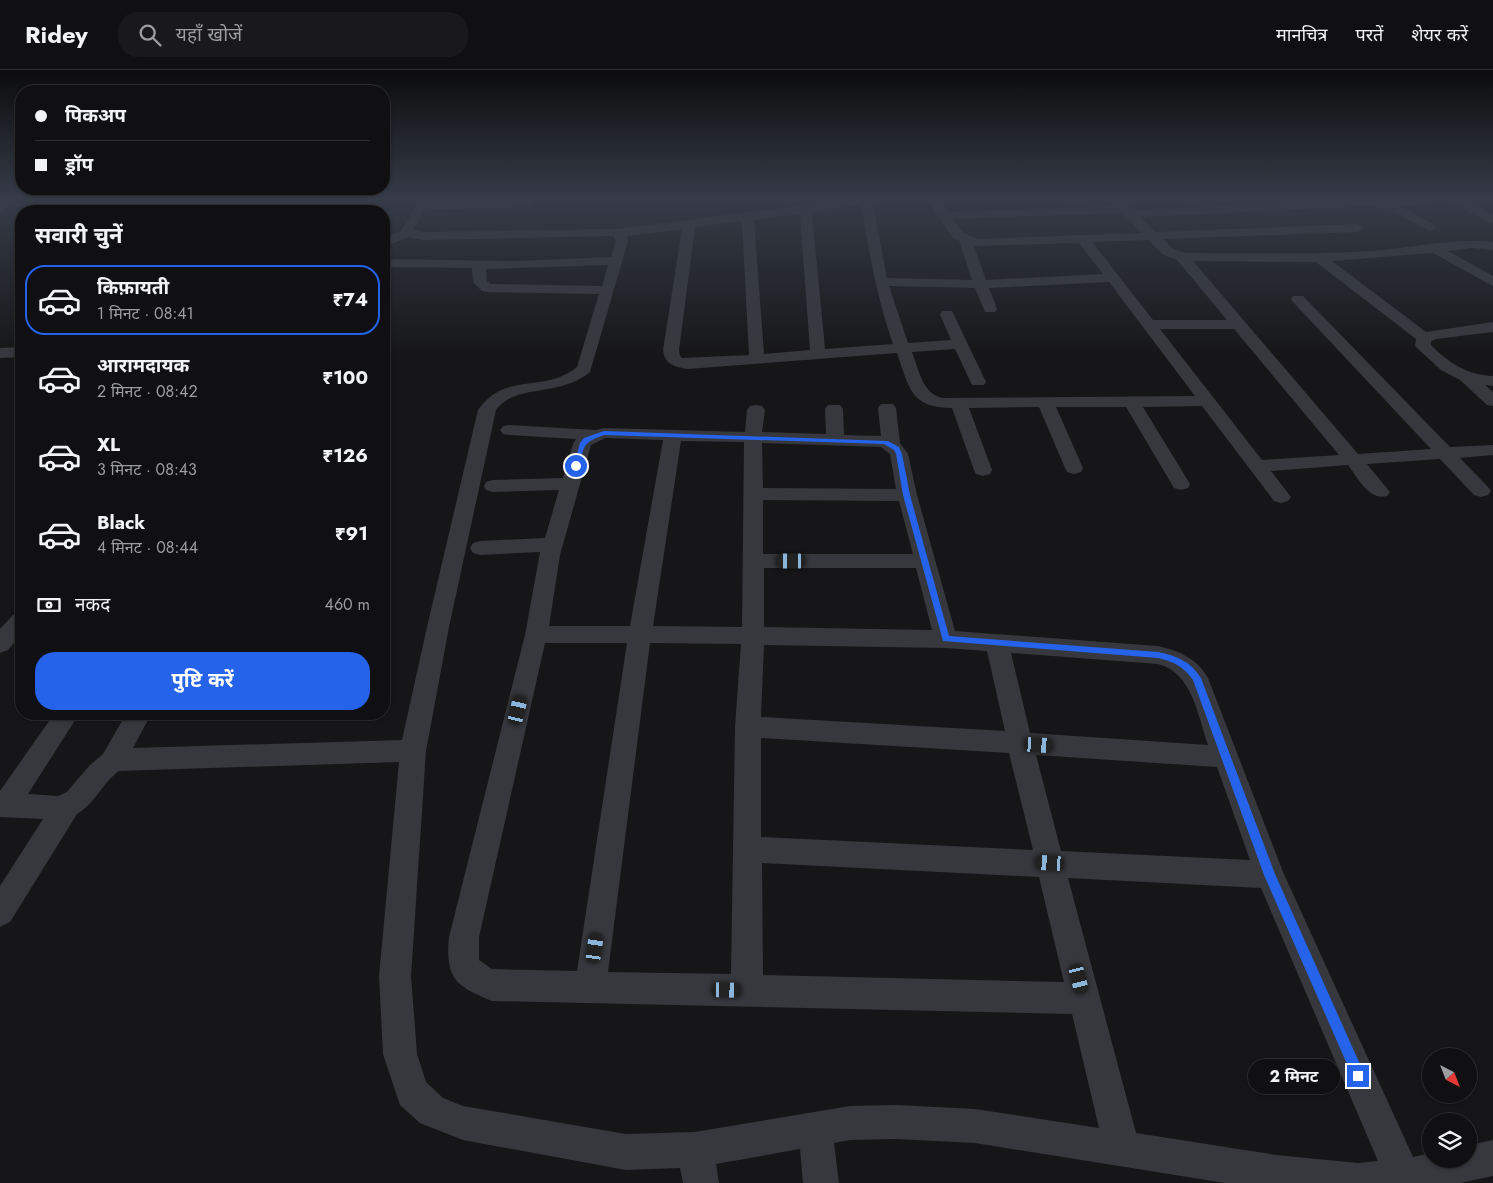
<!DOCTYPE html>
<html lang="hi">
<head>
<meta charset="utf-8">
<style>
  :root { --surface:#101012; --page:#19191b; --text:#f1f3f6; --muted:#9c9d9f; --line:#303032; --accent:#2563eb }
  body { margin:0; font-family:Jost,"Noto Sans Devanagari",sans-serif; background:var(--page); color:var(--text); height:100vh; display:flex; flex-direction:column; font-size:19px; white-space:nowrap }
  * { box-sizing:border-box; margin:0 }
  p { font-size:16px; color:var(--muted) }
  .icon { flex:none; width:28px; height:28px; fill:none; stroke:currentColor; stroke-width:2; stroke-linecap:round; stroke-linejoin:round }
  .map { position:relative; flex:1; overflow:hidden }
  .details { position:absolute; left:15px; top:135px; width:375px; height:515px; display:flex; flex-direction:column; background:var(--surface); border-radius:20px; box-shadow:0 1px 4px #0004,0 0 0 1px var(--line) }
  .details>* { flex:none }
  .banner { position:absolute; left:15px; top:15px; width:375px; height:110px; border-radius:20px; box-shadow:0 1px 4px #0004,0 0 0 1px var(--line); display:grid; align-content:center; height:110px; padding:0 20px; background:var(--surface) }
  .needle { width:32px; rotate:138deg }
  .fabs { position:absolute; left:1422px; top:978px; display:grid; gap:10px }
  .fabs a { display:grid; place-items:center; width:55px; height:55px; border-radius:50%; background:var(--surface); box-shadow:0 1px 4px #0004,0 0 0 1px var(--line); font-size:25px }
  .end { position:absolute; width:22px; height:22px; margin:-11px; border:6px solid #2563eb; background:#fff; box-shadow:0 0 0 2px #fff }
  .from { border-radius:50% }
  .bubble { position:absolute; height:35px; border-radius:18px; background:var(--surface); box-shadow:0 1px 4px #0004,0 0 0 1px var(--line); font-size:16px; font-weight:700; line-height:35px; text-align:center }
  .car { position:absolute; width:15px; height:30px; margin:-15px -8px; border-radius:6px; box-shadow:0 0 4px 1px #0007; background:linear-gradient(#222 24%,#8ab4d8 0 40%,#222 0 76%,#8ab4d8 0 86%,#222 0) }
  .banner b { display:flex; align-items:center; gap:18px; height:48px; font-size:19px }
  .banner b+b { border-top:1px solid var(--line) }
  .banner i { width:12px; height:12px; background:var(--text) }
  ul { padding:0; list-style:none }
  li { display:flex; align-items:center; gap:15px; height:70px; margin:0 10px 8px; padding:0 10px; border:2px solid transparent; border-radius:20px }
  li div { flex:1 }
  li b { display:block; font-size:19px }
  li em { font-style:normal; font-weight:700 }
  li.on { border-color:var(--accent) }
  li>.icon { width:45px; height:45px; stroke-width:1.5 }
  h2 { padding:0 20px; font-size:22px; line-height:60px }
  .pay { display:flex; align-items:center; gap:12px; height:55px; padding:0 20px; font-size:19px }
  .pay p { margin-inline-start:auto }
  .cta { display:flex; gap:10px; margin-top:auto; padding:10px 20px }
  .cta a { flex:1; height:58px; border-radius:20px; background:var(--accent); color:#fff; font-size:20px; font-weight:700; line-height:58px; text-align:center }
  header { display:flex; align-items:center; gap:30px; box-sizing:border-box; height:70px; padding:0 25px; background:var(--surface); border-bottom:1px solid var(--line) }
  header strong { font-size:24px }
  nav { display:flex; gap:28px; margin-inline-start:auto; font-size:18px }
  .search { width:350px; height:45px; background:var(--page); display:flex; align-items:center; gap:12px; box-sizing:border-box; padding:0 18px; border-radius:20px; color:var(--muted); font-size:19px }
  .map>svg:first-child { display:block }
  .lines { fill:none; stroke-linecap:round; stroke-linejoin:round }
  .minor { fill:#37383d; fill-rule:evenodd }
  .route { fill:#2563eb }
</style>
</head>
<body>
<header>
<strong>Ridey</strong>
<div class="search"><svg class="icon" aria-label="search" viewBox="0 0 24 24"><circle cx="10" cy="10" r="6"/><path d="M15 15l6 6"/></svg>यहाँ खोजें</div>
<nav><a>मानचित्र</a><a>परतें</a><a>शेयर करें</a></nav>
</header>
<div class="map">
<svg width="1493" height="1113" viewBox="0 0 1493 1113">
  <rect width="100%" height="100%" fill="#161618"/>
  <g class="lines">
    <!-- minor -->
    <path class="minor" d="M 5,130 L 20,130 L 0,142 L 0,133 Z
      M 420,130 L 432,130 L 430,133 L 532,130 L 535,133 L 529,137 L 425,140 L 413,160 L 423,162 L 616,159 L 845,130 L 872,130 L 887,208 L 972,210 L 959,170 L 954,169 L 927,130 L 939,130 L 948,142 L 1115,136 L 1110,130 L 1123,130 L 1133,140 L 1348,130 L 1437,130 L 1431,134 L 1399,136 L 1434,154 L 1436,157 L 1430,161 L 1394,142 L 1371,136 L 1140,147 L 1155,162 L 1358,154 L 1364,158 L 1358,162 L 1163,169 L 1172,178 L 1184,183 C 1246,183 1309,185 1371,181 C 1412,178 1453,168 1493,172 L 1493,180 L 1472,178 L 1448,181 L 1493,206 L 1493,216 L 1433,183 L 1332,191 L 1426,262 L 1493,252 L 1493,262 L 1436,269 L 1431,271 L 1431,275 C 1449,293 1467,305 1493,306 L 1493,316 L 1485,315 L 1493,322 L 1493,336 L 1487,335 L 1460,310 L 1441,300 L 1415,276 L 1416,269 L 1316,192 L 1193,191 L 1358,384 L 1431,379 L 1293,232 L 1291,229 L 1293,226 L 1303,226 L 1450,377 L 1493,375 L 1493,385 L 1460,388 L 1488,417 L 1491,421 L 1488,425 L 1481,427 L 1474,425 L 1440,389 L 1367,394 L 1390,422 L 1387,426 C 1369,431 1358,408 1348,395 L 1271,401 L 1291,427 L 1288,431 L 1281,433 L 1274,431 L 1202,336 L 1143,337 L 1190,414 L 1188,418 L 1181,420 L 1174,418 L 1126,337 L 1056,337 L 1083,398 L 1081,402 L 1074,404 L 1067,402 L 1065,398 L 1039,337 L 969,338 L 992,400 L 990,404 L 983,406 L 976,404 L 974,400 L 952,338 C 910,338 909,317 897,283 L 687,299 C 674,296 665,295 663,280 L 682,159 L 627,166 L 628,171 L 590,302 C 559,328 515,313 496,340 L 449,557 L 426,681 L 411,906 L 417,984 L 426,1012 L 443,1028 L 463,1036 L 626,1064 L 695,1062 L 850,1036 L 896,1035 L 975,1039 L 1099,1058 L 1072,944 L 492,931 C 456,916 445,909 449,867 L 525,565 L 540,482 L 480,485 L 473,483 L 470,478 L 473,473 L 480,471 L 545,468 L 559,420 L 493,422 L 486,420 L 484,416 L 486,412 L 493,410 L 563,408 L 573,374 L 576,369 L 509,365 L 503,364 L 500,360 L 503,356 L 509,355 L 596,360 L 604,358 L 745,362 L 747,340 L 750,336 L 756,335 L 762,336 L 765,340 L 762,362 L 826,364 L 825,339 L 828,335 L 840,335 L 843,339 L 844,365 L 881,366 L 878,338 L 881,334 L 893,334 L 896,338 L 900,373 L 908,384 L 917,425 L 955,561 L 1158,576 C 1179,581 1197,588 1208,608 L 1283,802 L 1413,1087 L 1431,1083 L 1431,1089 L 1469,1089 L 1469,1075 L 1493,1070 L 1493,1106 L 1460,1113 L 1225,1113 L 975,1073 L 896,1069 L 850,1070 L 834,1073 L 839,1113 L 803,1113 L 800,1079 L 716,1094 L 719,1113 L 683,1113 L 680,1098 L 626,1100 L 463,1070 L 420,1053 L 400,1035 L 383,984 L 379,906 L 399,692 L 119,701 C 102,713 95,734 77,744 L 10,852 L 0,857 L 0,816 L 43,749 L 0,747 L 0,721 L 54,644 L 79,644 L 28,724 L 58,726 L 67,722 L 89,696 L 103,684 L 126,644 L 151,644 L 133,678 L 402,670 L 427,557 L 478,340 C 506,301 543,324 577,297 L 599,224 L 487,222 L 482,221 L 473,212 L 472,198 L 384,197 L 384,189 L 516,191 L 611,187 L 616,171 L 614,167 L 610,166 L 423,170 L 408,167 L 384,177 L 384,168 L 401,161 ZM 861,134 C 869,182 877,228 893,274 L 825,279 L 812,143 ZM 1122,143 L 1142,163 L 978,169 L 964,163 L 953,149 ZM 800,144 L 810,280 L 764,284 L 754,150 ZM 742,151 L 749,285 L 682,288 L 680,286 L 679,280 L 695,157 ZM 1149,170 L 1162,184 L 1177,190 L 1227,250 L 1153,250 L 1092,172 ZM 1079,173 L 1103,204 L 986,210 L 974,176 ZM 608,195 L 602,216 L 491,214 L 487,211 L 486,199 ZM 1109,212 L 1195,326 L 942,328 C 922,323 919,300 912,282 L 955,279 L 972,315 L 984,315 L 986,312 L 952,241 L 942,241 L 940,244 L 951,270 L 908,273 L 889,216 L 975,218 L 985,242 L 995,242 L 997,239 L 989,218 ZM 1160,259 L 1234,259 L 1339,385 L 1262,390 ZM 605,368 L 663,370 L 630,556 L 549,556 L 560,485 L 591,375 ZM 681,371 L 744,372 L 742,557 L 653,556 ZM 762,373 L 881,377 L 890,384 L 896,419 L 763,418 ZM 763,430 L 899,431 L 913,484 L 763,484 ZM 764,498 L 916,498 L 932,560 L 764,557 ZM 545,573 L 627,573 L 577,901 L 492,899 L 479,890 L 479,867 ZM 650,573 L 741,574 L 735,657 L 731,904 L 608,902 ZM 764,575 L 946,578 L 987,581 L 1005,661 L 761,647 ZM 1011,583 L 1158,594 C 1192,602 1198,646 1208,675 L 1030,663 ZM 761,668 L 1009,683 L 1033,780 L 761,767 ZM 1036,685 L 1217,697 L 1250,790 L 1061,781 ZM 762,793 L 1039,807 L 1064,912 L 763,905 ZM 1068,808 L 1261,818 L 1378,1091 L 1358,1093 L 1276,1085 L 1136,1063 Z
      M 1452,130 L 1464,130 L 1493,145 L 1493,154 L 1454,135 Z
      M 21,277 L 21,287 L 0,288 L 0,278 Z
      M 21,543 L 21,565 L 8,580 L 0,583 L 0,559 L 13,545 Z"/>
  </g>
  <!-- sky -->
  <linearGradient id="sky" x2="0" y2="1"><stop stop-color="#0c0c0d"/><stop offset="0.45" stop-color="#363c48"/><stop offset="1" stop-color="#363c48" stop-opacity="0"/></linearGradient>
  <rect width="1493" height="286" fill="url(#sky)"/>
  <!-- route -->
  <path class="route" d="M 604,361 L 888,371 L 899,377 L 902,384 L 910,425 L 949,566 L 1158,582 C 1177,586 1190,591 1201,608 L 1275,804 L 1363,1001 L 1364,1006 L 1363,1010 L 1358,1012 L 1354,1010 L 1264,805 L 1193,610 C 1183,596 1174,592 1158,588 L 943,571 L 903,425 L 896,384 L 894,380 L 884,374 L 604,365 C 582,373 585,375 579,396 L 573,398 L 580,373 L 584,368 Z"/>
</svg>
<div class="fabs">
<a><svg class="needle" viewBox="-14 -14 28 28"><path d="M0-13l5 13h-10z" fill="#e53935"/><path d="M0 13l5-13h-10z" fill="#9c9d9f"/></svg></a>
<a><svg class="icon" aria-label="layers" viewBox="0 0 24 24"><path d="M12 4l9 5-9 5-9-5zM3 14l9 5 9-5"/></svg></a>
</div>
<i class="end from" style="left:576px;top:396px"></i>
<i class="end" style="left:1358px;top:1006px"></i>
<div class="bubble" style="left:1248px;top:989px;width:92px">2 मिनट</div>
<i class="car" style="left:791px;top:491px;rotate:270deg"></i>
<i class="car" style="left:518px;top:640px;rotate:13deg"></i>
<i class="car" style="left:1039px;top:675px;rotate:93deg"></i>
<i class="car" style="left:1050px;top:793px;rotate:273deg"></i>
<i class="car" style="left:595px;top:878px;rotate:8deg"></i>
<i class="car" style="left:1079px;top:909px;rotate:166deg"></i>
<i class="car" style="left:727px;top:920px;rotate:91deg"></i>
<div class="banner">
<b><i class="from"></i>पिकअप</b>
<b><i></i>ड्रॉप</b>
</div>
<section class="details">
<h2>सवारी चुनें</h2>
<ul>
<li class="on"><svg class="icon" aria-label="car" viewBox="0 0 24 24"><path d="M5 17H2v-5l4-1 3-4h7l3 4 3 1v5h-3M9 17h6M6 11h13"/><circle cx="7" cy="17" r="2"/><circle cx="17" cy="17" r="2"/></svg><div><b>किफ़ायती</b><p>1 मिनट · 08:41</p></div><em>₹74</em></li>
<li><svg class="icon" aria-label="car" viewBox="0 0 24 24"><path d="M5 17H2v-5l4-1 3-4h7l3 4 3 1v5h-3M9 17h6M6 11h13"/><circle cx="7" cy="17" r="2"/><circle cx="17" cy="17" r="2"/></svg><div><b>आरामदायक</b><p>2 मिनट · 08:42</p></div><em>₹100</em></li>
<li><svg class="icon" aria-label="car" viewBox="0 0 24 24"><path d="M5 17H2v-5l4-1 3-4h7l3 4 3 1v5h-3M9 17h6M6 11h13"/><circle cx="7" cy="17" r="2"/><circle cx="17" cy="17" r="2"/></svg><div><b>XL</b><p>3 मिनट · 08:43</p></div><em>₹126</em></li>
<li><svg class="icon" aria-label="car" viewBox="0 0 24 24"><path d="M5 17H2v-5l4-1 3-4h7l3 4 3 1v5h-3M9 17h6M6 11h13"/><circle cx="7" cy="17" r="2"/><circle cx="17" cy="17" r="2"/></svg><div><b>Black</b><p>4 मिनट · 08:44</p></div><em>₹91</em></li>
</ul>
<div class="pay"><svg class="icon" aria-label="cash" viewBox="0 0 24 24"><path d="M3 7h18v10H3z"/><circle cx="12" cy="12" r="2"/></svg>नकद<p>460 m</p></div>
<div class="cta"><a>पुष्टि करें</a></div>
</section>
</div>
</body>
</html>
